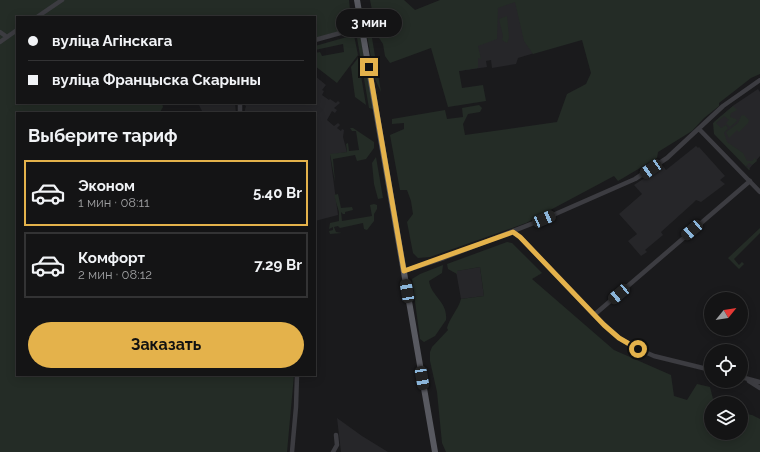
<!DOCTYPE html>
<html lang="ru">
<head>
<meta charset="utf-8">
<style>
  :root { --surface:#141415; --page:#212122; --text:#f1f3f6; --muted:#9d9ea0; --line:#333334; --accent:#e4b24b }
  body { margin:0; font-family:Raleway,sans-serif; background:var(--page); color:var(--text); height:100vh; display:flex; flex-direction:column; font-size:15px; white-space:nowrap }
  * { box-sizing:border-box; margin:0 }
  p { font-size:13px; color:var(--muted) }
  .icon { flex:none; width:22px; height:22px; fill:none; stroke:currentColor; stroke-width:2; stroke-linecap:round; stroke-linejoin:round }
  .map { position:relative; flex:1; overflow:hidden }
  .panel { position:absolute; left:16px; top:112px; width:300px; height:264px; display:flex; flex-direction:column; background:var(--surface); border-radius:0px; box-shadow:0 2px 10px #0003,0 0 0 1px var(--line) }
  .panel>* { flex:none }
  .hud { position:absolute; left:16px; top:16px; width:300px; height:88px; border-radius:0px; box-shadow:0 2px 10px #0003,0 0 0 1px var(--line); display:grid; align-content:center; height:88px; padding:0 12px; background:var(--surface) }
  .needle { width:26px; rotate:60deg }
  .fabs { position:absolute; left:704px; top:292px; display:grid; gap:8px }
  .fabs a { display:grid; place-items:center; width:44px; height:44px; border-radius:50%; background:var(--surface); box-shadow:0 2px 10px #0003,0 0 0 1px var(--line); font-size:20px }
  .end { position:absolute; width:18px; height:18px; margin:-9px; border:5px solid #e4b24b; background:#111; box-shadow:0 0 0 2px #111 }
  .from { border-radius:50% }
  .bubble { position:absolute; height:28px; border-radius:14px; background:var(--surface); box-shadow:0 2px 10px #0003,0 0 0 1px var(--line); font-size:13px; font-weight:700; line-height:28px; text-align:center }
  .car { position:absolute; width:12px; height:24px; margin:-12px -6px; border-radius:5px; box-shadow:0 0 3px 1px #0007; background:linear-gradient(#222 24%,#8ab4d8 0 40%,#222 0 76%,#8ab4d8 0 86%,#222 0) }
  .hud b { display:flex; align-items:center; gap:14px; height:38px; font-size:15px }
  .hud b+b { border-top:1px solid var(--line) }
  .hud i { width:10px; height:10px; background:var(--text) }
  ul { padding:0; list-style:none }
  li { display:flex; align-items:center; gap:12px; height:66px; margin:0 8px 6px; padding:0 4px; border:2px solid var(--line); border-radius:0px }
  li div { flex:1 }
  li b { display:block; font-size:15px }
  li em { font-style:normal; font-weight:700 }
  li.active { border-color:var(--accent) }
  li>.icon { width:36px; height:36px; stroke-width:1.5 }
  h2 { padding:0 12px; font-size:18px; line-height:48px }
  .action { display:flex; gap:8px; margin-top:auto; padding:8px 12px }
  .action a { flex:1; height:46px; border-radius:24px; background:var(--accent); color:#111; font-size:16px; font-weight:700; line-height:46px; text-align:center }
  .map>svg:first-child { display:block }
  .built { fill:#262629 }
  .green { fill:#242c26 }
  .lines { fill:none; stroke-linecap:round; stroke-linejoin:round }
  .minor { stroke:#3c3c41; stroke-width:4.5 }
  .major { stroke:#585960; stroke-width:6 }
  .route { stroke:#e4b24b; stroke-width:5 }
</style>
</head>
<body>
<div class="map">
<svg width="760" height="452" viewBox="0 0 760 452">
  <rect width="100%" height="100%" fill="#1a1a1c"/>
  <!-- built -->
  <path class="built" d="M 440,0 L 551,0 L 564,44 L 518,58 L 516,64 L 492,68 L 491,60 L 486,61 L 487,67 L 459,71 Z
    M 315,76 L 326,85 L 322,90 L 324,91 L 322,95 L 329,100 L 330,99 L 336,103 L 338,101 L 340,103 L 334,108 L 337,110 L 335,113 L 332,111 L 327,120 L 334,126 L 338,123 L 340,125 L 337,128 L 341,131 L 342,129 L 344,130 L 343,137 L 347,152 L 330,155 L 338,215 L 315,221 L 315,113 L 244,113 L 246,106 L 243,104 L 315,103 Z
    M 758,89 L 760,92 L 760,156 L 749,169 L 714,132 L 714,122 L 734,105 Z
    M 198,103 L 235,103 L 236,113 L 203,113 Z
    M 696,146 L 698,148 L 699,147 L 725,176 L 720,180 L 725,184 L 701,202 L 696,200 L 692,204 L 661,232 L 663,235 L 645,250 L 647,252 L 641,256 L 628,241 L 637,234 L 619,214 L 642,194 L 634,185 L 663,166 L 666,170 Z
    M 480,267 L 484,296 L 461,299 L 456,271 Z
    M 337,418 L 362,436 L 388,452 L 341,452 Z"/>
  <!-- green -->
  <path class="green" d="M 0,0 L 349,0 L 352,28 L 315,38 L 315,17 L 17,17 L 17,103 L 162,103 L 163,107 L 160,112 L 157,113 L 17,113 L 17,375 L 294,375 L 287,452 L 0,452 Z
    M 370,0 L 404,0 L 415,10 L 440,0 L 760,0 L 760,74 L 751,78 L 719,103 L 719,106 L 704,118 L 692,131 L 658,152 L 657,158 L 618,181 L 614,176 L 526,223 L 430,257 L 418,258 L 413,253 L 407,222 L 413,214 L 411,201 L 407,190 L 400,190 L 390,135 L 404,129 L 404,123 L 392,124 L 392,119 L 445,110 L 447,119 L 463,117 L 462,108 L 479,105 L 482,108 L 480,112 L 468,114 L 463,124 L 465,135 L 557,122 L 567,94 L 586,84 L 591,73 L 582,40 L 533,54 L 524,41 L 515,2 L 498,8 L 497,39 L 478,46 L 481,59 L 478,58 L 478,68 L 459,71 L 462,88 L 483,85 L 486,101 L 448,107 L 431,48 L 390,63 L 385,56 L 383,44 L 377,35 Z
    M 507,16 L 509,38 L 507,43 L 502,40 L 503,36 L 499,19 Z
    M 370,26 L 381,92 L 375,79 L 366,30 Z
    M 356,32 L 360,34 L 373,109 L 369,108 Z
    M 354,35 L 358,55 L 337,83 L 315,66 L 315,53 L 320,52 L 322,56 L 344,52 L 343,44 L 315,50 L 315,46 Z
    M 358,58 L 366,105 L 355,97 L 351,67 Z
    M 733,106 L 737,110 L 731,113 L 730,117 L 736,119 L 737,121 L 730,127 L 726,123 L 729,120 L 724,116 L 716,123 L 721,128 L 726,125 L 728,128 L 724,133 L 727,142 L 743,153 L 747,161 L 752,161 L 755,158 L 757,161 L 752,165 L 749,163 L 746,166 L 750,169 L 749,170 L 714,134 L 713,123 Z
    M 744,115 L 749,120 L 748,123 L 739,132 L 737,130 L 729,138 L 726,132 L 738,123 L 741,116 Z
    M 350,128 L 353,128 L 374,142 L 374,148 L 366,159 L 357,161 L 355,155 L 333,159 L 335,182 L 330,154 L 347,152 L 346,144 L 348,143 L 349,151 L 359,150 L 356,131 L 352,131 Z
    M 376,157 L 383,198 L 378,199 L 374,184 L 372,163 Z
    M 338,194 L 341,208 L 352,207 L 353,210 L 345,212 L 345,214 L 343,214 L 341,212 L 342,221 L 372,216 L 370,205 L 374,204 L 377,205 L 377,209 L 374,214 L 374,221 L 367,230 L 364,229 L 363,223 L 340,228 L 338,226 L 334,227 L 336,232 L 342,233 L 330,234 L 329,231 L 333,230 L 333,227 L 329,229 L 330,223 L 339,221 L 339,212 L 334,195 Z
    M 760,228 L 760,233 L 734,259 L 739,265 L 742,262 L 744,264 L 739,269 L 728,258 Z
    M 507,242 L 512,243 L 542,273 L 532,279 L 614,350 L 671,375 L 674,396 L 687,400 L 697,384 L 710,387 L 714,403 L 711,403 L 711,433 L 741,433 L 741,413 L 752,415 L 760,419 L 760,452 L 446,452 L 442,443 L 437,392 L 430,361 L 430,352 L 432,347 L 448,330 L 447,328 C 450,317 458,310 461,299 L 484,296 L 480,267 L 457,271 L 457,274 L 448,269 L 447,264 Z
    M 443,265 L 442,273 L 429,281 C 431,296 448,302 446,320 L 435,336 L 424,342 L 420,339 L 412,279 L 420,274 Z"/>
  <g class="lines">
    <!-- minor -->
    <path class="minor" d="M 37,17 L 62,0
      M 0,32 L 7,37
      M 315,40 L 362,27
      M 0,42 L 17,30
      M 240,113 L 240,103
      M 699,129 L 760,192
      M 513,232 L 520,237 L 594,315 L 619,338 L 634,347 L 654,356 L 711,370
      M 404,271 L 444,258 L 544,219 L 635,179 L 667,158 L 723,106 L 760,80
      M 594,315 L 750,181
      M 741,377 L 760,382
      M 749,381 L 760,388
      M 292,452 L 296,407 L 297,375
      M 333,452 L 337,445 L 336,435"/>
    <!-- major -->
    <path class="major" d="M 357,0 L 435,452"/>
  </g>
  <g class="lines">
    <!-- route -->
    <path class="route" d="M 369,67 L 404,271 L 513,232 L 520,237 L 604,325 L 619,338 L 638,349"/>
  </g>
</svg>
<div class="fabs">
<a><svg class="needle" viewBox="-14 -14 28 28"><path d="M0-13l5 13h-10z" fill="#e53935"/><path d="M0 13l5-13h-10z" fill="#9d9ea0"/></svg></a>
<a><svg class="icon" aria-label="locate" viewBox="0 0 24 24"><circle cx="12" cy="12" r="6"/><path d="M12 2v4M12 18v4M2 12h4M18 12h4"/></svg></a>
<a><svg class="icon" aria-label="layers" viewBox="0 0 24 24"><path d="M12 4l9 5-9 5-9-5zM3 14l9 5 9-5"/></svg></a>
</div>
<i class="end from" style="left:638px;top:349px"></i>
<i class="end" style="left:369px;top:67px"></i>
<div class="bubble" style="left:336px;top:9px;width:66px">3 мин</div>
<i class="car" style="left:651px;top:169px;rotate:236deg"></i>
<i class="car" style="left:544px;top:219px;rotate:67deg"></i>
<i class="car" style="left:692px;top:230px;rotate:229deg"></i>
<i class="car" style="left:407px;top:291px;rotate:350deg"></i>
<i class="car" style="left:619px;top:294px;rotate:230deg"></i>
<i class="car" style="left:422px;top:378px;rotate:170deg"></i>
<div class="hud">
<b><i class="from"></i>вуліца Агінскага</b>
<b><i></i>вуліца Францыска Скарыны</b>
</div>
<section class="panel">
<h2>Выберите тариф</h2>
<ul>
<li class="active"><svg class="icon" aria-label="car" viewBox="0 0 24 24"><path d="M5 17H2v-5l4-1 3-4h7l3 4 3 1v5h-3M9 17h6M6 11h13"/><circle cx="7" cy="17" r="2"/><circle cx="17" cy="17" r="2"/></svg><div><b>Эконом</b><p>1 мин · 08:11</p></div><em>5.40 Br</em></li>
<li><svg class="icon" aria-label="car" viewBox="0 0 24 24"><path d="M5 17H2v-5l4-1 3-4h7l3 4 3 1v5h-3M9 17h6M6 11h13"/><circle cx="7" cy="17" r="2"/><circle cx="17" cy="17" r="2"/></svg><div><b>Комфорт</b><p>2 мин · 08:12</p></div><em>7.29 Br</em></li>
</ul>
<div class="action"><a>Заказать</a></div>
</section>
</div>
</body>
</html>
